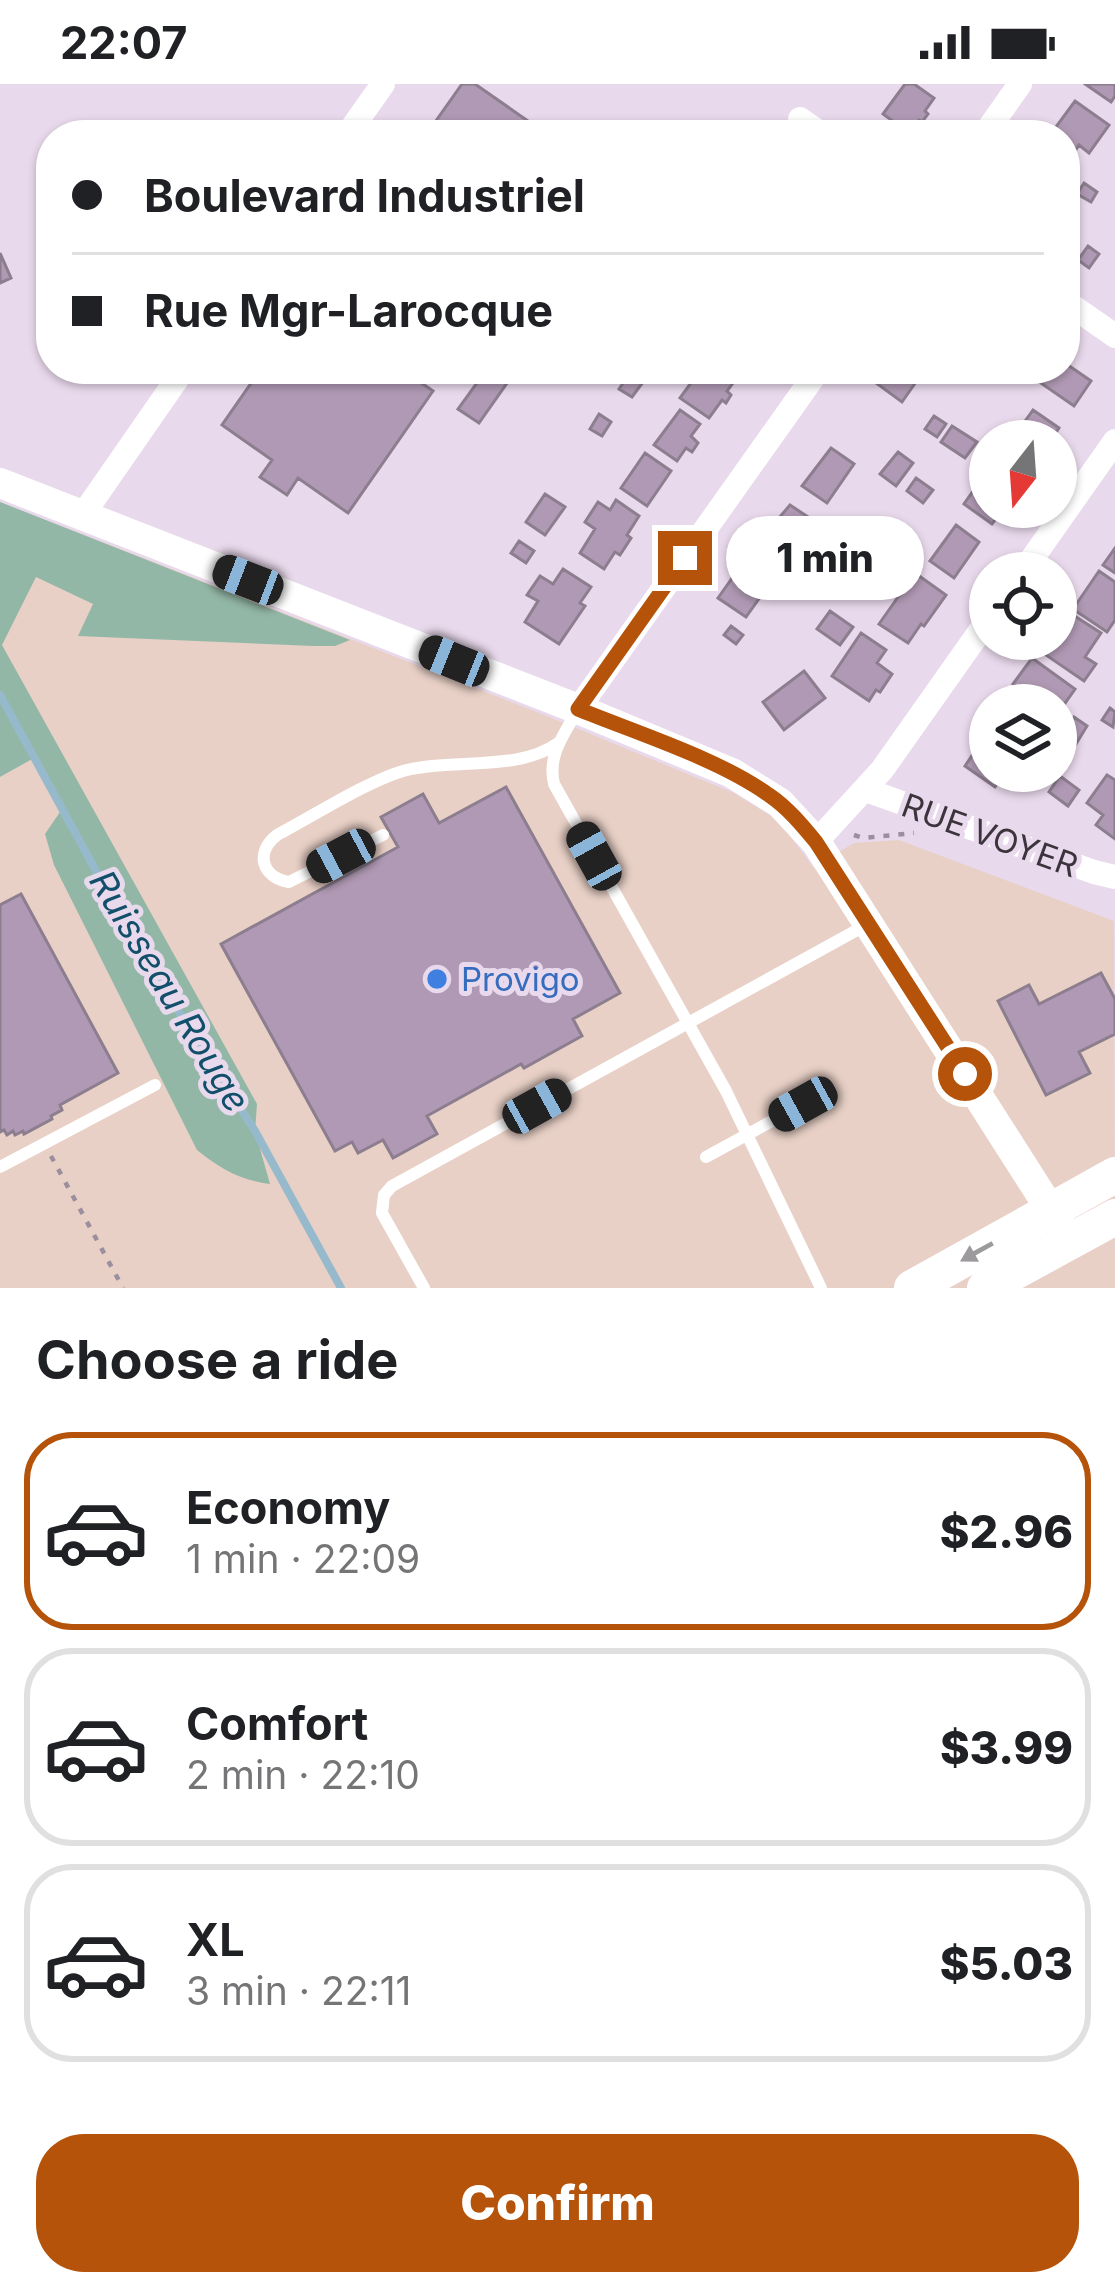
<!DOCTYPE html>
<html lang="en">
<head>
<meta charset="utf-8">
<style>
  :root { --surface:#fff; --page:#f2f2f2; --text:#202124; --muted:#757577; --line:#e0e0e0; --accent:#b45309 }
  body { margin:0; font-family:Inter,sans-serif; background:var(--page); color:var(--text); height:100vh; display:flex; flex-direction:column; font-size:45px; white-space:nowrap }
  * { box-sizing:border-box; margin:0 }
  p { font-size:39px; color:var(--muted) }
  .icon { flex:none; width:66px; height:66px; fill:none; stroke:currentColor; stroke-width:2; stroke-linecap:round; stroke-linejoin:round }
  .map { position:relative; height:1204px; overflow:hidden }
  .sheet { display:flex; flex-direction:column; background:var(--surface); flex:1 }
  .sheet>* { flex:none }
  .top-card { position:absolute; left:36px; top:36px; width:1044px; height:264px; border-radius:48px; box-shadow:0 3px 9px #0004; display:grid; align-content:center; height:264px; padding:0 36px; background:var(--surface) }
  .needle { width:78px; rotate:197deg }
  .controls { position:absolute; left:969px; top:336px; display:grid; gap:24px }
  .controls a { display:grid; place-items:center; width:108px; height:108px; border-radius:50%; background:var(--surface); box-shadow:0 3px 9px #0004; font-size:60px }
  .end { position:absolute; width:54px; height:54px; margin:-27px; border:15px solid #b45309; background:#fff; box-shadow:0 0 0 6px #fff }
  .from { border-radius:50% }
  .bubble { position:absolute; height:84px; border-radius:42px; background:var(--surface); box-shadow:0 3px 9px #0004; font-size:39px; font-weight:800; line-height:84px; text-align:center }
  .car { position:absolute; width:36px; height:72px; margin:-36px -18px; border-radius:15px; box-shadow:0 0 9px 3px #0007; background:linear-gradient(#222 24%,#8ab4d8 0 40%,#222 0 76%,#8ab4d8 0 86%,#222 0) }
  .top-card b { display:flex; align-items:center; gap:42px; height:114px; font-size:45px }
  .top-card b+b { border-top:3px solid var(--line) }
  .top-card i { width:30px; height:30px; background:var(--text) }
  ul { padding:0; list-style:none }
  li { display:flex; align-items:center; gap:36px; height:198px; margin:0 24px 18px; padding:0 12px; border:6px solid var(--line); border-radius:48px }
  li div { flex:1 }
  li b { display:block; font-size:45px }
  li em { font-style:normal; font-weight:800 }
  li.on { border-color:var(--accent) }
  li>.icon { width:108px; height:108px; stroke-width:1.5 }
  h2 { padding:0 36px; font-size:54px; line-height:144px }
  .button { display:flex; gap:24px; margin-top:auto; padding:24px 36px }
  .button a { flex:1; height:138px; border-radius:48px; background:var(--accent); color:#fff; font-size:48px; font-weight:800; line-height:138px; text-align:center }
  .status { display:flex; justify-content:space-between; align-items:center; height:84px; padding:0 60px; background:var(--surface); direction:ltr }
  .status svg { height:33px; fill:currentColor }
  .map>svg:first-child { display:block }
  .commercial { fill:#e8d0c6 }
  .forest { fill:#93b7a6 }
  .lines { fill:none; stroke-linecap:round; stroke-linejoin:round }
  .stream { stroke:#97b9cc; stroke-width:8 }
  .building { fill:#b099b4; stroke:#8c7e8f; stroke-width:3 }
  .path { stroke:#9b8f9e; stroke-width:4.5; stroke-dasharray:6 9; stroke-linecap:butt }
  .service { stroke:#fff; stroke-width:12 }
  .minor { stroke:#fff; stroke-width:24 }
  .tertiary { stroke:#fff; stroke-width:30 }
  .primary { stroke:#fff; stroke-width:36 }
  .oneway { fill:#9d9a9e }
  .route { stroke:#b45309; stroke-width:15 }
  .shop-dot { fill:#3f7fe0; stroke:#e9d9ec; stroke-width:4.5 }
  .labels { text-anchor:middle; dominant-baseline:central; stroke-width:10; stroke-linejoin:round; paint-order:stroke }
  .street-label { font-size:33px; fill:#3b343c; stroke:#e9d9ec }
  .shop-label { font-size:33px; fill:#366cbe; stroke:#e9d9ec; text-anchor:start }
  .water-label { font-size:36px; font-style:italic; fill:#124f6b; stroke:#e9d9ec }
</style>
</head>
<body>
<div class="status"><b>22:07</b><svg viewBox="0 0 49 12"><path d="M0 12V9h3v3zM5 12V6h3v6zM10 12V3h3v9zM15 12V0h3v12zM26 1h20v11H26zM47 4h2v5h-2z"/></svg></div>
<div class="map">
<svg width="1115" height="1204" viewBox="0 0 1115 1204">
  <rect width="100%" height="100%" fill="#e9d9ec"/>
  <!-- commercial -->
  <path class="commercial" d="M 0,418 L 537,628 L 734,709 L 771,732 L 784,744 L 813,783 L 854,759 L 899,756 L 1114,837 L 1115,1204 L 0,1204 L 0,693 L 33,674 L 0,611 Z"/>
  <!-- forest -->
  <path class="forest" d="M 0,418 L 350,556 L 335,562 L 313,562 L 78,552 L 93,520 L 36,493 L 2,561 L 257,1020 L 255,1047 L 270,1100 C 239,1096 221,1085 197,1066 L 54,781 L 45,750 L 62,725 L 34,674 L 0,693 Z"/>
  <g class="lines">
    <!-- stream -->
    <path class="stream" d="M 0,611 L 138,864 L 255,1047 L 341,1204"/>
  </g>
  <!-- building -->
  <path class="building" d="M 462,0 L 475,0 L 548,51 L 426,51 Z
    M 905,0 L 914,0 L 934,14 L 925,27 L 928,30 L 922,38 L 919,36 L 909,49 L 883,30 Z
    M 1085,0 L 1115,0 L 1115,12 L 1111,18 Z
    M 1075,17 L 1109,41 L 1089,69 L 1079,61 L 1067,79 L 1065,51 L 1050,51 Z
    M 1084,99 L 1097,108 L 1091,118 L 1077,110 Z
    M 1088,162 L 1099,170 L 1089,184 L 1078,176 Z
    M 0,169 L 11,194 L 0,199 Z
    M 1065,279 L 1091,297 L 1074,322 L 1022,286 L 1065,285 Z
    M 261,285 L 401,285 L 433,307 L 348,429 L 298,394 L 287,411 L 260,393 L 272,376 L 222,341 Z
    M 487,285 L 517,285 L 479,339 L 458,325 Z
    M 691,285 L 742,287 L 727,307 L 731,311 L 726,319 L 722,316 L 709,334 L 680,314 L 696,292 L 689,287 Z
    M 886,285 L 925,285 L 902,318 L 876,299 Z
    M 630,289 L 643,298 L 632,313 L 619,305 Z
    M 680,326 L 700,340 L 691,352 L 698,359 L 692,368 L 686,364 L 677,377 L 654,361 Z
    M 1033,326 L 1059,344 L 1051,356 L 1053,357 L 1011,357 Z
    M 599,330 L 611,338 L 602,352 L 590,345 Z
    M 934,332 L 946,340 L 937,353 L 925,345 Z
    M 952,342 L 977,358 L 965,374 L 941,358 Z
    M 831,364 L 854,380 L 827,419 L 802,402 Z
    M 898,368 L 913,379 L 896,402 L 880,390 Z
    M 645,369 L 671,387 L 647,422 L 621,404 Z
    M 988,386 L 990,387 L 990,423 L 1008,423 L 1004,424 L 992,440 L 964,420 Z
    M 916,394 L 933,406 L 923,419 L 907,407 Z
    M 545,410 L 565,423 L 545,451 L 526,438 Z
    M 616,416 L 639,432 L 627,451 L 631,454 L 620,471 L 615,468 L 604,485 L 580,469 L 595,445 L 585,438 L 598,418 L 610,426 Z
    M 790,421 L 814,437 L 788,474 L 761,455 Z
    M 956,441 L 979,458 L 954,494 L 930,477 Z
    M 519,457 L 534,467 L 526,479 L 511,469 Z
    M 1115,464 L 1115,489 L 1103,481 Z
    M 747,473 L 775,492 L 746,533 L 718,514 Z
    M 563,485 L 591,503 L 580,519 L 585,522 L 559,560 L 525,538 L 538,517 L 527,511 L 540,492 L 553,500 Z
    M 1099,487 L 1115,498 L 1115,536 L 1107,548 L 1073,525 Z
    M 915,489 L 946,511 L 924,542 L 921,540 L 908,559 L 879,540 Z
    M 830,527 L 853,543 L 840,561 L 817,545 Z
    M 1070,529 L 1101,549 L 1085,573 L 1096,580 L 1084,597 L 1043,569 L 1053,555 L 1056,555 L 1056,550 Z
    M 731,542 L 743,551 L 736,560 L 724,551 Z
    M 861,549 L 886,566 L 877,579 L 892,590 L 880,608 L 876,606 L 869,617 L 832,592 Z
    M 1032,574 L 1075,605 L 1056,632 L 1056,621 L 1021,621 L 1010,614 L 1017,603 L 1013,600 Z
    M 804,587 L 825,614 L 784,646 L 763,618 Z
    M 1110,624 L 1115,628 L 1113,643 L 1102,636 Z
    M 1074,633 L 1087,642 L 1076,660 L 1062,651 Z
    M 990,645 L 990,687 L 1006,687 L 995,703 L 965,682 Z
    M 1107,691 L 1115,696 L 1115,755 L 1096,741 L 1103,731 L 1087,719 Z
    M 1060,692 L 1079,706 L 1068,722 L 1049,708 Z
    M 506,703 L 620,909 L 573,935 L 582,952 L 524,984 L 521,980 L 427,1032 L 437,1050 L 393,1074 L 383,1056 L 358,1069 L 352,1058 L 335,1067 L 221,860 L 398,763 L 381,733 L 423,710 L 439,739 Z
    M 21,810 L 118,989 L 60,1021 L 62,1026 L 51,1032 L 52,1035 L 24,1050 L 23,1047 L 15,1051 L 13,1047 L 7,1051 L 4,1046 L 0,1048 L 0,821 Z
    M 1101,889 L 1115,915 L 1115,950 L 1079,968 L 1090,989 L 1046,1011 L 998,917 L 1029,901 L 1039,920 Z"/>
  <g class="lines">
    <!-- path -->
    <path class="path" d="M 854,751 L 863,754 L 914,749
      M 51,1072 L 123,1204"/>
    <!-- service -->
    <path class="service" d="M 578,625 C 565,650 547,670 554,700 L 726,1007 L 821,1204
      M 383,751 L 289,798 C 261,793 255,768 277,751 C 313,732 366,698 403,687 C 450,674 519,688 558,659
      M 706,1073 L 803,1020
      M 0,1083 L 155,1001
      M 424,1204 L 382,1129 L 384,1111 L 392,1102 L 868,840"/>
    <!-- minor -->
    <path class="minor" d="M 800,35 L 823,51
      M 347,51 L 383,0
      M 984,51 L 1020,0
      M 1065,217 L 1115,252
      M 82,432 L 184,285
      M 1022,489 L 1115,357
      M 578,625 L 819,285
      M 866,706 L 1094,788 L 1115,793
      M 816,758 L 882,686 L 990,533"/>
    <!-- tertiary -->
    <path class="tertiary" d="M 0,399 L 578,625 L 732,689 L 780,719 L 816,758 L 1061,1142"/>
    <!-- primary -->
    <path class="primary" d="M 912,1204 L 1115,1091
      M 985,1204 L 1115,1133"/>
  </g>
  <!-- one-way arrows -->
  <defs><path id="oneway-solid" d="M-6-.8H1V-3.2L6.5 0L1 3.2V.8H-6Z" transform="scale(3)"/></defs>
  <use class="oneway" href="#oneway-solid" transform="translate(977 1168) rotate(151)"/>
  <g class="lines">
    <!-- route -->
    <path class="route" d="M 685,474 L 578,625 C 637,649 719,675 769,711 C 788,724 802,741 816,758 L 965,990"/>
  </g>
  <!-- markers -->
  <circle class="shop-dot" cx="437" cy="895" r="12"/>
  <g class="labels">
    <!-- street labels -->
    <g class="street-label">
      <text transform="translate(990 751) rotate(20)">RUE VOYER</text>
    </g>
    <!-- shop labels -->
    <g class="shop-label">
      <text x="461" y="895">Provigo</text>
    </g>
    <!-- water labels -->
    <g class="water-label">
      <text transform="translate(170 907) rotate(59)">Ruisseau Rouge</text>
    </g>
  </g>
</svg>
<div class="controls">
<a><svg class="needle" viewBox="-14 -14 28 28"><path d="M0-13l5 13h-10z" fill="#e53935"/><path d="M0 13l5-13h-10z" fill="#757577"/></svg></a>
<a><svg class="icon" aria-label="locate" viewBox="0 0 24 24"><circle cx="12" cy="12" r="6"/><path d="M12 2v4M12 18v4M2 12h4M18 12h4"/></svg></a>
<a><svg class="icon" aria-label="layers" viewBox="0 0 24 24"><path d="M12 4l9 5-9 5-9-5zM3 14l9 5 9-5"/></svg></a>
</div>
<i class="end from" style="left:965px;top:990px"></i>
<i class="end" style="left:685px;top:474px"></i>
<div class="bubble" style="left:726px;top:432px;width:198px">1 min</div>
<i class="car" style="left:248px;top:496px;rotate:291deg"></i>
<i class="car" style="left:454px;top:577px;rotate:292deg"></i>
<i class="car" style="left:341px;top:772px;rotate:242deg"></i>
<i class="car" style="left:594px;top:772px;rotate:331deg"></i>
<i class="car" style="left:803px;top:1020px;rotate:241deg"></i>
<i class="car" style="left:537px;top:1022px;rotate:61deg"></i>
<div class="top-card">
<b><i class="from"></i>Boulevard Industriel</b>
<b><i></i>Rue Mgr-Larocque</b>
</div>
</div>
<section class="sheet">
<h2>Choose a ride</h2>
<ul>
<li class="on"><svg class="icon" aria-label="car" viewBox="0 0 24 24"><path d="M5 17H2v-5l4-1 3-4h7l3 4 3 1v5h-3M9 17h6M6 11h13"/><circle cx="7" cy="17" r="2"/><circle cx="17" cy="17" r="2"/></svg><div><b>Economy</b><p>1 min · 22:09</p></div><em>$2.96</em></li>
<li><svg class="icon" aria-label="car" viewBox="0 0 24 24"><path d="M5 17H2v-5l4-1 3-4h7l3 4 3 1v5h-3M9 17h6M6 11h13"/><circle cx="7" cy="17" r="2"/><circle cx="17" cy="17" r="2"/></svg><div><b>Comfort</b><p>2 min · 22:10</p></div><em>$3.99</em></li>
<li><svg class="icon" aria-label="car" viewBox="0 0 24 24"><path d="M5 17H2v-5l4-1 3-4h7l3 4 3 1v5h-3M9 17h6M6 11h13"/><circle cx="7" cy="17" r="2"/><circle cx="17" cy="17" r="2"/></svg><div><b>XL</b><p>3 min · 22:11</p></div><em>$5.03</em></li>
</ul>
<div class="button"><a>Confirm</a></div>
</section>
</body>
</html>
